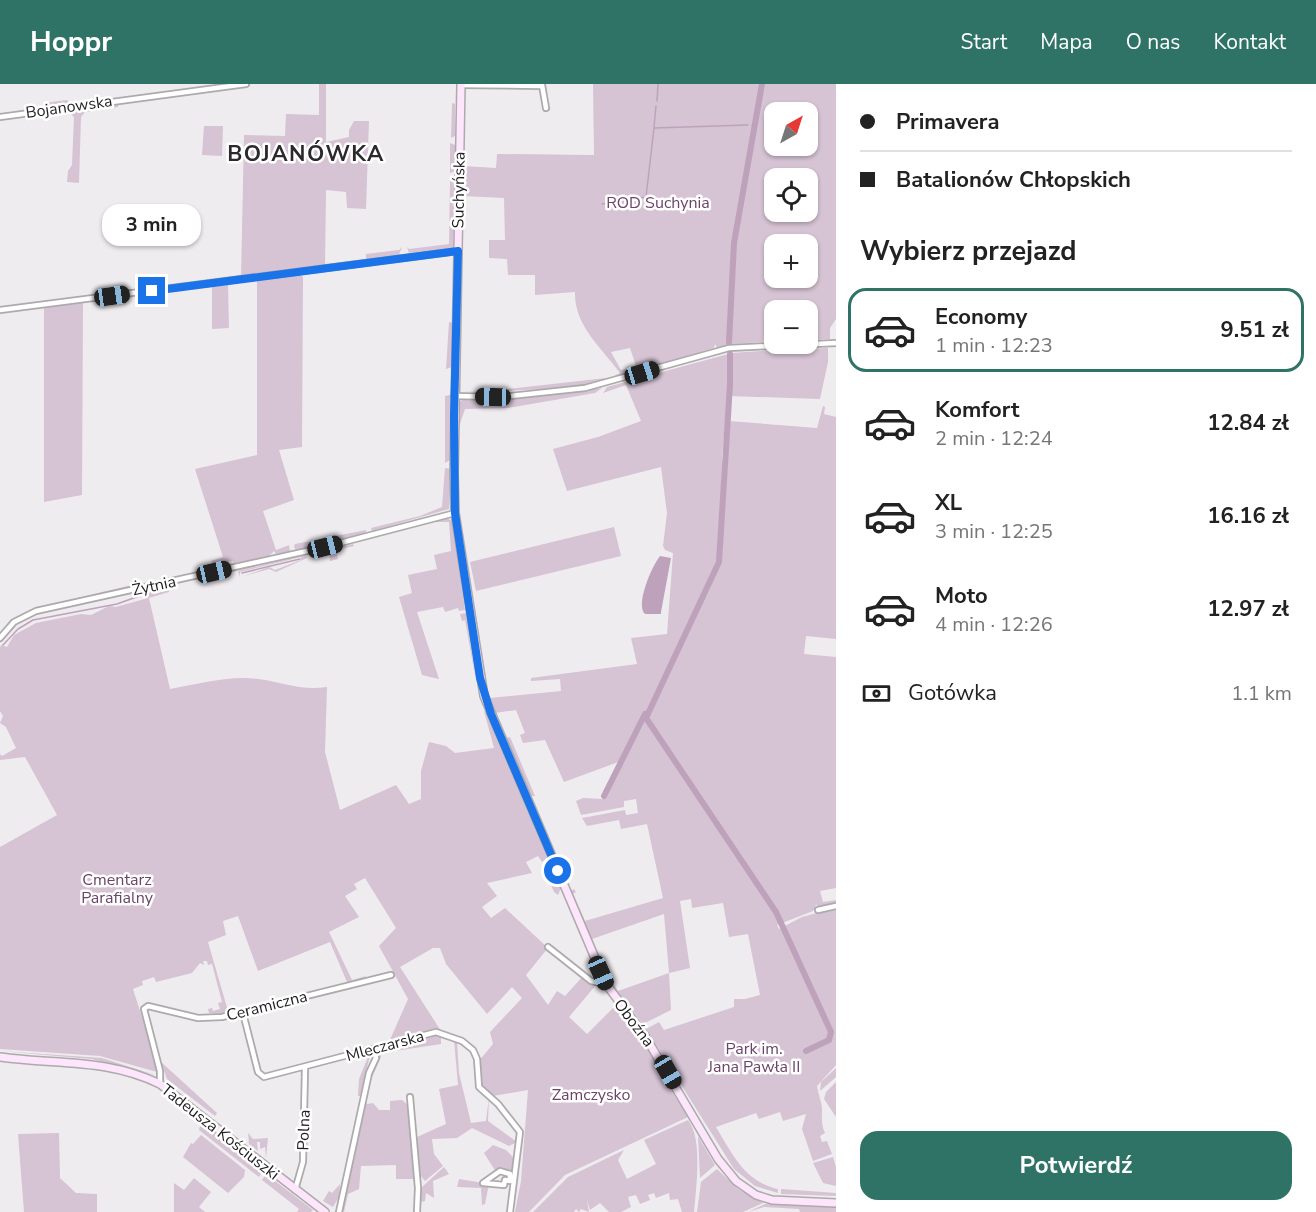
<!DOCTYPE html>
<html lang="pl">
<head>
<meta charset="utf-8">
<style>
  :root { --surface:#fff; --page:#f2f2f2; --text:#222; --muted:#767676; --line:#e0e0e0; --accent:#2f7366 }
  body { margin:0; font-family:"Nunito Sans",sans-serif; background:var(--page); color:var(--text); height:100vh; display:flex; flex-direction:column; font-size:22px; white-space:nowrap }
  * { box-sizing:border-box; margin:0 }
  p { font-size:20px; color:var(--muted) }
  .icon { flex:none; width:33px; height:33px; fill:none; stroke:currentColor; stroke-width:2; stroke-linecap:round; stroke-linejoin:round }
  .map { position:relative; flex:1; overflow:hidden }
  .panel { display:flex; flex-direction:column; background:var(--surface); width:480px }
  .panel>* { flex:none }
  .top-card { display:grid; align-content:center; height:132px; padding:0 24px; background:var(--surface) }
  .needle { width:39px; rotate:39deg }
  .buttons { position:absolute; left:764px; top:18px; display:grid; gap:12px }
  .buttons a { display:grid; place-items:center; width:54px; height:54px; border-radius:12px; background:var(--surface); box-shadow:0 2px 4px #0004; font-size:30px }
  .end { position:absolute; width:27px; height:27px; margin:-14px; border:8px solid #1a73e8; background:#fff; box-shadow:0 0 0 3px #fff }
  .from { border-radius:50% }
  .bubble { position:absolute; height:42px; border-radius:18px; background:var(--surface); box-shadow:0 2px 4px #0004; font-size:20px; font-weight:700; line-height:42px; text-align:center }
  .car { position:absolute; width:18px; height:36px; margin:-18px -9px; border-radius:8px; box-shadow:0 0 4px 2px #0007; background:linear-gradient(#222 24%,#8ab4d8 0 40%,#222 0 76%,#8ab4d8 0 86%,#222 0) }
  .top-card b { display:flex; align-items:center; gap:21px; height:57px; font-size:22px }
  .top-card b+b { border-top:2px solid var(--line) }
  .top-card i { width:15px; height:15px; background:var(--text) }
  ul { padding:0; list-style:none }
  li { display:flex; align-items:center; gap:18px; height:84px; margin:0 12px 9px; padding:0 12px; border:3px solid transparent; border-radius:18px }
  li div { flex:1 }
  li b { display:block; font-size:22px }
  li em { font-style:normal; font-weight:700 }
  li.on { border-color:var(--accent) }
  li>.icon { width:54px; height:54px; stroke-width:1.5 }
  h2 { padding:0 24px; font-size:27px; line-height:72px }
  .pay { display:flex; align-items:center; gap:15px; height:66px; padding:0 24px; font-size:22px }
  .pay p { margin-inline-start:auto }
  .primary-button { display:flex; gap:12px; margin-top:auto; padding:12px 24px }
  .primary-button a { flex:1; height:69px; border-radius:18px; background:var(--accent); color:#fff; font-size:24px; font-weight:700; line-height:69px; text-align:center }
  header { display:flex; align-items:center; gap:36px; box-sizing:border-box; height:84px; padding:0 30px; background:var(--accent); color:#fff }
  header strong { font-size:28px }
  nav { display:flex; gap:33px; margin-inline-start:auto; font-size:21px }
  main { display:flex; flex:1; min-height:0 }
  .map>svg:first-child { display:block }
  .green { fill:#d6c3d4; fill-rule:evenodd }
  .water { fill:#bea2bc }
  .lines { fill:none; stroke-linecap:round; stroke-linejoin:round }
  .stream { stroke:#bea2bc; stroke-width:1.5 }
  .canal { stroke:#bea2bc; stroke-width:6 }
  .street-casing { stroke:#adaaac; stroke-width:8 }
  .secondary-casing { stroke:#adaaac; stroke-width:10 }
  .street { stroke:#fff; stroke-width:4.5 }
  .secondary { stroke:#fde5fb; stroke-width:7 }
  .route { stroke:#1a73e8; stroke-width:8 }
  .labels { text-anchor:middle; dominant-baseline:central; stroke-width:5; stroke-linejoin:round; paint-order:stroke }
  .street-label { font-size:16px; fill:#1f1e1f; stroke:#fff }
  .park-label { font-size:16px; fill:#6b4469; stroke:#fff }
  .district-label { font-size:22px; font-weight:bold; letter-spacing:1.5px; fill:#2b292b; stroke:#fff }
</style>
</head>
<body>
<header>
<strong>Hoppr</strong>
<nav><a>Start</a><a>Mapa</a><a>O nas</a><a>Kontakt</a></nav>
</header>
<main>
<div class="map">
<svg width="836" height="1128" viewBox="0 0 836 1128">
  <rect width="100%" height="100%" fill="#efecef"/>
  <!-- green -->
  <path class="green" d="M 319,0 L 326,0 L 326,58 L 349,53 L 349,46 L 354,37 L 369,37 L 366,125 L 347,124 L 346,108 L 326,106 L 325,183 L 241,194 L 244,51 L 285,52 L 286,30 L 319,31 Z
    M 593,0 L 761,0 L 733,158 L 728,262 L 717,264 L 715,260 L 714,264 L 634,288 L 631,284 L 636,282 L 630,264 L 611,268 L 621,286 L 626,285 L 627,288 L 624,292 L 610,294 L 620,289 C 602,264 574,242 575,208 L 535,211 L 535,191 L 508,191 L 507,175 L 489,174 L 489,156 L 505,156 L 504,114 L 463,112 L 463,82 L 496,84 L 497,70 L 594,71 Z
    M 763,0 L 836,0 L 836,235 L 830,244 L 830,255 L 807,256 L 807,226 L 774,226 L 774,257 L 731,260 L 735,159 ZM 774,28 L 807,28 L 807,62 L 774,62 ZM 774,94 L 807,94 L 807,128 L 774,128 ZM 774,160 L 807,160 L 807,194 L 774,194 Z
    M 95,12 L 94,17 L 93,18 L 47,24 L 43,19 L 67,16 L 70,20 L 92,16 Z
    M 118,19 L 118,23 L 85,28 L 81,33 L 79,99 L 67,98 L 68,87 L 72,81 L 74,33 L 71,30 L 72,26 Z
    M 452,19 L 455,20 L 455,52 L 451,54 Z
    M 204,42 L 223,42 L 222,72 L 202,71 Z
    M 450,59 L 455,61 L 455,87 L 450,89 Z
    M 450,96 L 455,97 L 453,164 L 409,169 L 407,163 L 409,165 L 449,160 Z
    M 402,163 L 398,173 L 366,177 L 366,170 L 399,166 Z
    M 299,190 L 303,193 L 302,363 L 279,366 L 294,416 L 263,427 L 276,466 L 289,461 L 290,467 L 276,470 L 274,467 L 269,472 L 234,480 L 233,477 L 229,477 L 229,481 L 215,485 L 211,477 L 223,473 L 195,385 L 257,371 L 257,197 Z
    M 228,201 L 229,244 L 212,245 L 212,203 Z
    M 83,219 L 82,411 L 44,418 L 44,224 Z
    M 449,238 L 453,239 L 452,283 L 446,285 Z
    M 828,264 L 828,278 L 820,315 L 728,312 L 722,372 L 721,453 L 729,337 L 817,344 L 823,322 L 825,323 L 824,330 L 836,333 L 836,555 L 806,552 L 804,570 L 836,573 L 836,804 L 820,807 L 823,818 L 836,816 L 836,820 L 823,824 L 816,821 L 813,827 L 777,841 L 779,845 L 802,833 L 836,824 L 836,981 L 817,1002 C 818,1009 822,1019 822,1025 C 822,1035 821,1040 825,1049 L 820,1052 L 822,1058 L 827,1057 L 832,1070 L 813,1077 L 802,1045 L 806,1030 L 783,1037 L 780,1028 L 759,1035 L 756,1029 L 716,1043 C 733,1071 744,1097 778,1105 L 778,1109 L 755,1102 L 734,1085 L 646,945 L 659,938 L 664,946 L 734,923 L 734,915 L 745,915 L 760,911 L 748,850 L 729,853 L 723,819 L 692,824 L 691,815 L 680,817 L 690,884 L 669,889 L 671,926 L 643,940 L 614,903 L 605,886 L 618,907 L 669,889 L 664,830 L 592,855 L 602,880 L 571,807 L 574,805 L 576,808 L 573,810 L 585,837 L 663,814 L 647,740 L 621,745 L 619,736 L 587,742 L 582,734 L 625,726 L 626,731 L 638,729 L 636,715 L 624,717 L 624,723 L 581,731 L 576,717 L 583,714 L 603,715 L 621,677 L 564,698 L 545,656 L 523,659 L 520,651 L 525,649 L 516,626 L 495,629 L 506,654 L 510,653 L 535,712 L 532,712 C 519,701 496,633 490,614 L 561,607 L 560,595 L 531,597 L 531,594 L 637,580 L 631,554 L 667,550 L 673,469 L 665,466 L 663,462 L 667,429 L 661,383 L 567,407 L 553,365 L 598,353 L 641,337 L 626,301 L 603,309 L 607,303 L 732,269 L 791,265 L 791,268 L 798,268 L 798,265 Z
    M 606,294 C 588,306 487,308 461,307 L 491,307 Z
    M 602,304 L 595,309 L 508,324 L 465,325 L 458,346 L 458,320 L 463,315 L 501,316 Z
    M 450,311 L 450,376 L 445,379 L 445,312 Z
    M 445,384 L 451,385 L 449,425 L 372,447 L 370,441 L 371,444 L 420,432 L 442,423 Z
    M 446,434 L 453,437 L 465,526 L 459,527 L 458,524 L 445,528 L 443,523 L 417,528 L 439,595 L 422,591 L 399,513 L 412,509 L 408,491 L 437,485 L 434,471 L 451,467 L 449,438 L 432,438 Z
    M 614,443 L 621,472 L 476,507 L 470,478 Z
    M 366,446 L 366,449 L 296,466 L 294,463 L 295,460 Z
    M 353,460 L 354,462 L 336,466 L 338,475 L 330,477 L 329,466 Z
    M 306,471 L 307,474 L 276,488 L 269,485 L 244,492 L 269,483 L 275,486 L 301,476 L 301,473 L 240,488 L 240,493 L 238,487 Z
    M 140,499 L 121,506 L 40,523 Z
    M 163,504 L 169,504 L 169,508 L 149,514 L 170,605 C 199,600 229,591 258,595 C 283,598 300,607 327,603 L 325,668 L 340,726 L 396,701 L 409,720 L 421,715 L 421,687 L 429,658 L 446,662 L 455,669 L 494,664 L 484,627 L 487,629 L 547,774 L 542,778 L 538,772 L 526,778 L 532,789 L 487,799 L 497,812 L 482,823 L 491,834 L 505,824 L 548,864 L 526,891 L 548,921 L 557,907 L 565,912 L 583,892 L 596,901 L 569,933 L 587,950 L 616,921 L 666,991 C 668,1007 680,1017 688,1033 L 565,1091 L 529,1128 L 515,1128 L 521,1097 L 528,1006 L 493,1012 L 480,1001 L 478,978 L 493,960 L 490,948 L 522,914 L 512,903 L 487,930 L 446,880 L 440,864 L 433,864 L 400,883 L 441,947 L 389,958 L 408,915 L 379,862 L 396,844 L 365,794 L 354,800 L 357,805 L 345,812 L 359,833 L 329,848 L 352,896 L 366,892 L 365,894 L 347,898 L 330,858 L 258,887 L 238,832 L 223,837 L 226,851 L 208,858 L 228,927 L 239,927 L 226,930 L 209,929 L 208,925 L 212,924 L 213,927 L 220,925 L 218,919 L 222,918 L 212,880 L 208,881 L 207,877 L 203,877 L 204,881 L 200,879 L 192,889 L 156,898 L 154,893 L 142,897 L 143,901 L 133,905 L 158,983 L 157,988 L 100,972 L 0,965 L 0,763 L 57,731 L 25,673 L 0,676 L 0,670 L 2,672 L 16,664 L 6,643 L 0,639 L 3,632 L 0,627 L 0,564 L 1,561 L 7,563 L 14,551 L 36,539 L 81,530 L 91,531 L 109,522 L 116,523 L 148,514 L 147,508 Z
    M 466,529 L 476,597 L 465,536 L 462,537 L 460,530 Z
    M 551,783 L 561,804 L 558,811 L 554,808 L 544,784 Z
    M 439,951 L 448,956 L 441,954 L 441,960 L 395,967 L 380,965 L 381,973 L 370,998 L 378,965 L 423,952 Z
    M 454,956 L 457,957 L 459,989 L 471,1039 L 486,1037 L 489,1013 L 488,1037 L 517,1058 L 509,1062 L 472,1044 L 457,1054 L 432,1055 L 434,1070 L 443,1082 L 425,1097 L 420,1091 L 417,1053 L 446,1040 L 439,1005 L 458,1001 Z
    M 0,967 L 102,974 L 155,991 L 91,975 Z
    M 370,972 L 360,1012 L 358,1012 L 359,995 L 368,973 L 360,974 Z
    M 161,978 L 217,1029 L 215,1032 L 167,995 Z
    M 836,984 L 836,993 L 820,1007 L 821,998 Z
    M 836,998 L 836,1033 L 824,1015 L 826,1008 Z
    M 367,1016 L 367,1020 L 373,1019 L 379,1026 L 390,1026 L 390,1017 L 402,1016 L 408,1021 L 415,1095 L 396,1095 L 396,1081 L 361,1082 L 359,1105 L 348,1110 L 344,1128 L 342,1126 Z
    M 688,1036 C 703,1054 696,1105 694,1128 L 682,1128 L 678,1115 L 670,1116 L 669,1109 L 656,1114 L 654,1109 L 648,1111 L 650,1116 L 640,1120 L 636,1111 L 628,1113 L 631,1123 L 621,1128 L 609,1128 L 600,1119 L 590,1126 L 587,1116 L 589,1128 L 581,1125 L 579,1128 L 576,1125 L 574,1128 L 533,1128 L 568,1093 L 624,1066 L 618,1076 L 627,1095 L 656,1080 L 644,1056 Z
    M 201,1038 L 263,1087 L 259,1093 L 199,1046 Z
    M 59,1049 L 60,1094 L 76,1109 L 97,1110 L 97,1128 L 24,1128 L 18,1050 Z
    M 248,1049 L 253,1055 L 268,1054 L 266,1074 L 265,1063 L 260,1065 L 260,1058 L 257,1058 L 258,1067 L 249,1060 Z
    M 201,1051 L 245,1086 L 244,1093 L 228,1109 L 183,1073 L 191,1059 L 193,1060 Z
    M 698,1052 L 715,1081 L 700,1094 Z
    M 493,1061 L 506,1066 L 514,1074 L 512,1091 L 496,1088 L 484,1069 Z
    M 833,1073 L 836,1083 L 836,1102 L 823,1099 L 813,1079 Z
    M 444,1083 L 449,1090 L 433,1097 L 434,1114 L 426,1109 L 425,1117 L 421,1118 L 421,1104 Z
    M 717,1085 L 738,1105 L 763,1119 L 743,1128 L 697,1128 L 701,1098 Z
    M 266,1090 L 313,1126 L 311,1128 L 297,1128 L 299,1125 L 262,1096 Z
    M 194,1094 L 211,1108 L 199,1123 L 205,1128 L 174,1128 L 174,1099 L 184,1106 Z
    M 459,1095 L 489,1100 L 485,1120 L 482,1121 L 481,1104 L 457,1103 Z
    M 340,1100 L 339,1113 L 333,1123 L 323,1117 L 329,1107 L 332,1109 Z
    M 781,1105 L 836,1109 L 836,1112 L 781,1110 Z
    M 765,1120 L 836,1122 L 836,1128 L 800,1128 L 799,1125 L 764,1123 L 748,1128 Z"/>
  <!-- water -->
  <path class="water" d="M 660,472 L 671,474 L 661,528 L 661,530 L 645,530 C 635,521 652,482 660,472 Z"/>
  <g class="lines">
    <!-- stream -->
    <path class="stream" d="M 657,17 L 658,0
      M 752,41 L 755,41
      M 654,43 L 656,22
      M 602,120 L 646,113 L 654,44 L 748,41
      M 242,489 L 300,475
      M 3,561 L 18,545 L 33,536 L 117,520 L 142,511"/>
    <!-- canal -->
    <path class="canal" d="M 729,258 L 734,159 L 762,0
      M 730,270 L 730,300 L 719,478 L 646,634 L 776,828 L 831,948 L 829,956 L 806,967
      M 604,712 L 645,630"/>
    <!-- street casing -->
    <g class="street-casing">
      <path id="street" d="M 461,1 L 542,2
        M 542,1 L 546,24
        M 0,33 L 246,0
        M 0,226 L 458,167
        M 454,312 L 500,313 L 585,304 L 729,264 L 836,259
        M 0,554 L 14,538 L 36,527 L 325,463 L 455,429
        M 818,826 L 836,822
        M 548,863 L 591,897 L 606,900
        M 243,929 L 258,988 L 264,993 L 436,948 L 462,957 L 473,966 L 477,975 L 479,1003 L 498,1020 L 520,1048 L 510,1128
        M 160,1000 L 160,987 L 144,925 L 148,922 L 198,934 L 222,933 L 391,891
        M 410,1013 L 418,1104 L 417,1128
        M 500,1087 L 510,1090 L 510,1097 L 505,1096 L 504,1101 L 483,1099 Z
        M 295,1106 L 303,1078 L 305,984
        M 339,1128 L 369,989 L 376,974 L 374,965"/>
    </g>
    <!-- secondary casing -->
    <g class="secondary-casing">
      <path id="secondary" d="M 461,0 L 454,389 L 455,429 L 484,612 L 606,900 L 645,952 L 718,1075 L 736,1097 L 756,1111 L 772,1116 L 836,1119
        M 0,973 C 57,981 106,974 160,1000 L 325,1128"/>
    </g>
    <!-- street -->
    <use href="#street" class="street"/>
    <!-- secondary -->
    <use href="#secondary" class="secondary"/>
  </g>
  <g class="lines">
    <!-- route -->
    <path class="route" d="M 152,207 L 458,167 L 454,333 L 455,429 L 480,594 L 491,630 L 558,787"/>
  </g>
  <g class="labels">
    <!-- street labels -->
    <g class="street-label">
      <text transform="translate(69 23) rotate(-8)">Bojanowska</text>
      <text transform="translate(459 106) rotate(-89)">Suchyńska</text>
      <text transform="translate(154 502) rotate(-12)">Żytnia</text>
      <text transform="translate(267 922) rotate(-14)">Ceramiczna</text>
      <text transform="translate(634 939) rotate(53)">Oboźna</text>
      <text transform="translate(385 962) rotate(-15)">Mleczarska</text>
      <text transform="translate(304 1046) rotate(-88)">Polna</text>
      <text transform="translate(220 1048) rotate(38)">Tadeusza Kościuszki</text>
    </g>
    <!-- park labels -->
    <g class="park-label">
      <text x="658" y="119">ROD Suchynia</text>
      <text x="117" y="796">Cmentarz<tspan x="117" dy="18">Parafialny</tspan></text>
      <text x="754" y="965">Park im.<tspan x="754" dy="18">Jana Pawła II</tspan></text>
      <text x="591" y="1011">Zamczysko</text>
    </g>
    <!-- district labels -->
    <g class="district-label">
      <text x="306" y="70">BOJANÓWKA</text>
    </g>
  </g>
</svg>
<div class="buttons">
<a><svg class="needle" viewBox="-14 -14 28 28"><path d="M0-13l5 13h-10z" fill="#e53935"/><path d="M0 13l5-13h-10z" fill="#767676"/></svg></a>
<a><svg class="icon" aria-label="locate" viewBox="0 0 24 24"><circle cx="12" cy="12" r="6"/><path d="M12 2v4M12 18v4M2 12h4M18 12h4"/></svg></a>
<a>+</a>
<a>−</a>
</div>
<i class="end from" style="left:558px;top:787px"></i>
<i class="end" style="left:152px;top:207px"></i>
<div class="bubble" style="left:102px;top:120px;width:99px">3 min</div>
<i class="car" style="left:112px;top:212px;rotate:82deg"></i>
<i class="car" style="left:642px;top:289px;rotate:73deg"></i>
<i class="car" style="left:493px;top:313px;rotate:271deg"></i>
<i class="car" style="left:325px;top:463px;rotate:76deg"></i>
<i class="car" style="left:214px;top:488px;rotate:77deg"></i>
<i class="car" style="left:601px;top:889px;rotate:156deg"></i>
<i class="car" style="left:668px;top:988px;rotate:150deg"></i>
</div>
<section class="panel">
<div class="top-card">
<b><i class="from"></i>Primavera</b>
<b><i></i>Batalionów Chłopskich</b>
</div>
<h2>Wybierz przejazd</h2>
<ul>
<li class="on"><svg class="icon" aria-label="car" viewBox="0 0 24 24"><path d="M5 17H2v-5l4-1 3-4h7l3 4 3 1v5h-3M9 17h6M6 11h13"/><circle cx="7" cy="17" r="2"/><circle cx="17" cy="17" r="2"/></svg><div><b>Economy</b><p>1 min · 12:23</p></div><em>9.51 zł</em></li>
<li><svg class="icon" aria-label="car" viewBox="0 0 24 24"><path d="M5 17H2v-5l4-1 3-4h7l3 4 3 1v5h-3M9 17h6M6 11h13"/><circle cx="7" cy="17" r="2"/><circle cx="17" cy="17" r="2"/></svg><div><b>Komfort</b><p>2 min · 12:24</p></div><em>12.84 zł</em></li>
<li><svg class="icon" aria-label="car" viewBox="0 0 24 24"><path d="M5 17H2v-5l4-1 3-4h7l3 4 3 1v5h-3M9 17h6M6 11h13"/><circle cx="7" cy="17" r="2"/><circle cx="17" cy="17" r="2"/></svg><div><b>XL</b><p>3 min · 12:25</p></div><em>16.16 zł</em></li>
<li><svg class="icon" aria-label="car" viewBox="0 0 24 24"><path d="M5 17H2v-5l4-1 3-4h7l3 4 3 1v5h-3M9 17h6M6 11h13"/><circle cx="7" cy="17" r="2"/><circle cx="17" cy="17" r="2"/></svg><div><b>Moto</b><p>4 min · 12:26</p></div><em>12.97 zł</em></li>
</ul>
<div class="pay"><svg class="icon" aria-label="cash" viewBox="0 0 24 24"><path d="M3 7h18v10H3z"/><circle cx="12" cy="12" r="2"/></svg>Gotówka<p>1.1 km</p></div>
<div class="primary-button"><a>Potwierdź</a></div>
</section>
</main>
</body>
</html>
